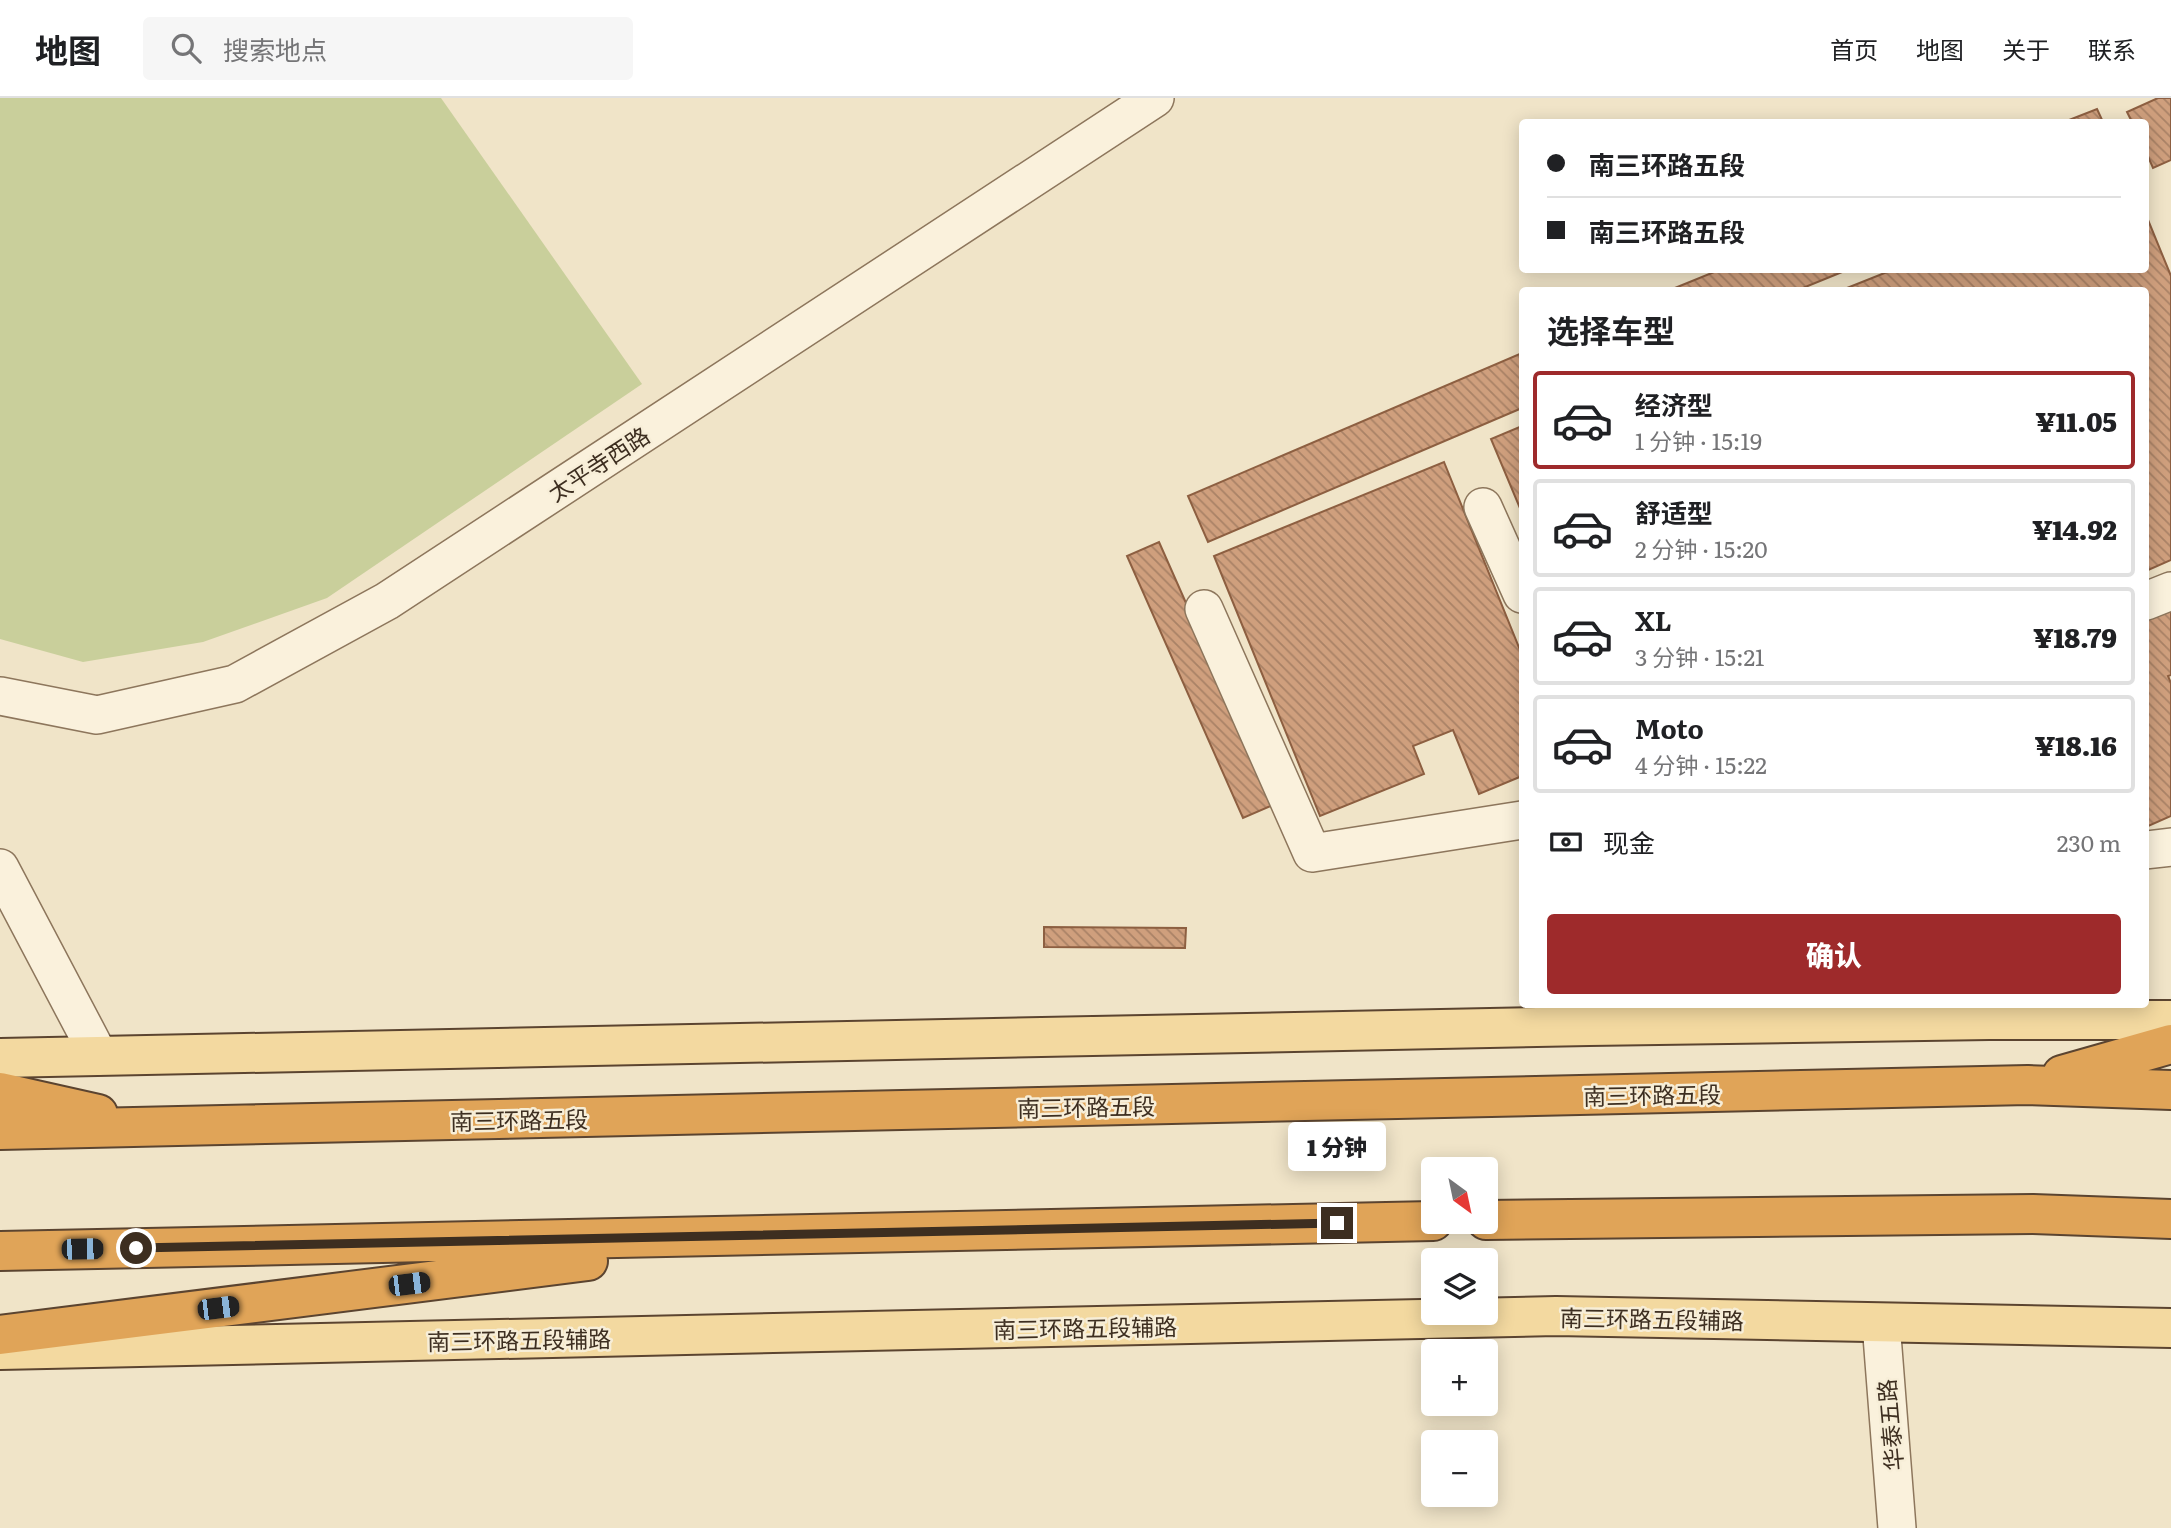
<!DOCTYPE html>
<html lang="zh">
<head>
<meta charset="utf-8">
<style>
  :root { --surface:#fff; --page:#f6f6f6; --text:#202124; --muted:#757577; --line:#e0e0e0; --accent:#9e2a2b }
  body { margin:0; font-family:Literata,"Noto Sans SC",serif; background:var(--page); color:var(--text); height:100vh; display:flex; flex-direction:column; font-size:26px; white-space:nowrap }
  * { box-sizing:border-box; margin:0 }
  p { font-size:23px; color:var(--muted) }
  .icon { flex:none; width:38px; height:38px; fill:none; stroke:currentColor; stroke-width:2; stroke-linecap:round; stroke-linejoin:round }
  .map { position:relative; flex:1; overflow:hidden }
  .panel { position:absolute; left:1519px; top:189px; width:630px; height:721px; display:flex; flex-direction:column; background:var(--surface); border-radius:7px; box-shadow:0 4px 18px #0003 }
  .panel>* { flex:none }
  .banner { position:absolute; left:1519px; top:21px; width:630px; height:154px; border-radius:7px; box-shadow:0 4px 18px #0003; display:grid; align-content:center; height:154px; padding:0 28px; background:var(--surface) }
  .needle { width:46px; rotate:147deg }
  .tools { position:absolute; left:1421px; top:1059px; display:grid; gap:14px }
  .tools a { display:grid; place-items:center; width:77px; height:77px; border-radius:7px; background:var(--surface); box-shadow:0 4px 18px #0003; font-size:35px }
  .end { position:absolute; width:32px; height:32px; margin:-16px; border:9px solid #3d2e20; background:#fff; box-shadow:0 0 0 4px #fff }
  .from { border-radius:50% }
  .bubble { position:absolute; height:49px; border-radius:7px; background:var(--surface); box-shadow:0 4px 18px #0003; font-size:23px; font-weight:800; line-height:49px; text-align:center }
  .car { position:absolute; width:21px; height:42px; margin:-21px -10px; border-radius:9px; box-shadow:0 0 5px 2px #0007; background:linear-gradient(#222 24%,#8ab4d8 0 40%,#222 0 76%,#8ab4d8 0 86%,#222 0) }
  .banner b { display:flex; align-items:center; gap:24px; height:66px; font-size:26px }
  .banner b+b { border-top:2px solid var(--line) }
  .banner i { width:18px; height:18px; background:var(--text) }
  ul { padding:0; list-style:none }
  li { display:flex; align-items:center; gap:21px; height:98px; margin:0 14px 10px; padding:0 14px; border:4px solid var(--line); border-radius:7px }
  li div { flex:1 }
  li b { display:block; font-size:26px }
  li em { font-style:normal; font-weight:800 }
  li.selected { border-color:var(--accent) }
  li>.icon { width:63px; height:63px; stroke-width:1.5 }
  h2 { padding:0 28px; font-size:32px; line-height:84px }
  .pay { display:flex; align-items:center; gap:18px; height:77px; padding:0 28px; font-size:26px }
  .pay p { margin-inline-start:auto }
  .action { display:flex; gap:14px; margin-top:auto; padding:14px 28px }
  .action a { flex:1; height:80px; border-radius:7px; background:var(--accent); color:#fff; font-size:28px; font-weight:800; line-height:80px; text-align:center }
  header { display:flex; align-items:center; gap:42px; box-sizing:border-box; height:98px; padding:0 35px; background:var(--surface); border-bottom:2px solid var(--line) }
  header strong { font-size:33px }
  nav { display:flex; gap:38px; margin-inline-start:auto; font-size:24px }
  .search { width:490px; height:63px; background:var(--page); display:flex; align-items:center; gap:18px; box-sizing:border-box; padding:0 24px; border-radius:7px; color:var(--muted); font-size:26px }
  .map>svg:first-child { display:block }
  .pitch { fill:#c9cf9b }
  .building { fill:url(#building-back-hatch); stroke:#8d5f41; stroke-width:2 }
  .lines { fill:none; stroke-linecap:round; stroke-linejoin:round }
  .minor-casing { stroke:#8d765c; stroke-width:40 }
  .major-casing { stroke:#5b4430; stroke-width:42 }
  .highway-casing { stroke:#5b4430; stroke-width:42 }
  .minor { stroke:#faf1dc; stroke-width:37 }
  .major { stroke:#f3d9a0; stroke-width:38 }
  .highway { stroke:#e0a458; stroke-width:38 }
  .route { stroke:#3d2e20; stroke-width:9 }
  .labels { text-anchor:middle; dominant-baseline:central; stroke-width:5; stroke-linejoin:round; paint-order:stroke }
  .street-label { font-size:23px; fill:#3d2e20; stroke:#f7eed8 }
</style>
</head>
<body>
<header>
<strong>地图</strong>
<div class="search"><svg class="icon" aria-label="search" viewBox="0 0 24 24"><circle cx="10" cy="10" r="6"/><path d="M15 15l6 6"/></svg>搜索地点</div>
<nav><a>首页</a><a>地图</a><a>关于</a><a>联系</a></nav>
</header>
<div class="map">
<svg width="2171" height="1430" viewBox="0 0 2171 1430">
  <defs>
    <pattern id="building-back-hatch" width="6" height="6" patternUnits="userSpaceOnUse" patternTransform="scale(1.75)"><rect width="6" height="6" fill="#cf9f7d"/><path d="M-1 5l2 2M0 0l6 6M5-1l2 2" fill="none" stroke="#a98266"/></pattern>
  </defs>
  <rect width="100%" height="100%" fill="#f0e4c8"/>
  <!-- pitch -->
  <path class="pitch" d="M 0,0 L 441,0 L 642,286 L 327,500 L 203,544 L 83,564 L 0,541 Z"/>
  <!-- building -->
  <path class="building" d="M 2158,0 L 2171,0 L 2171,62 L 2153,70 L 2146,54 L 2146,24 L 2132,24 L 2127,14 Z
    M 2097,11 L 2103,24 L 2064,24 Z
    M 2146,117 L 2171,178 L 2171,462 L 2146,473 L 2146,192 L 1842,192 L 1892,172 L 2146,172 Z
    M 1719,172 L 1847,172 L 1798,192 L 1670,192 Z
    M 1522,255 L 1522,310 L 1208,444 L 1188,398 Z
    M 1522,328 L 1522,415 L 1491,341 Z
    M 1444,364 L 1522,557 L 1522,678 L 1479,696 L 1453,632 L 1413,648 L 1424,676 L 1320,718 L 1214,458 Z
    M 1159,444 L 1275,706 L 1243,720 L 1127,458 Z
    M 2171,511 L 2171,577 L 2168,578 L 2171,585 L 2171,718 L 2146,729 L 2146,522 Z
    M 1044,829 L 1186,830 L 1185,850 L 1044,849 Z"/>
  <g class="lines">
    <!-- minor casing -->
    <g class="minor-casing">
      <path id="minor" d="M 1483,409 L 1522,496
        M 2146,503 L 2171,493
        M 1204,511 L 1312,755 L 1522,722
        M 0,598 L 97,617 L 235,586 L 387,503 L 1155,0
        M 2146,752 L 2171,749
        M 0,770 L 99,958
        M 1881,1225 L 1897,1430"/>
    </g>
    <!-- major casing -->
    <g class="major-casing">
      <path id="major" d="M 0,960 L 1589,928 L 1989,922 L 2171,922
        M 0,1252 L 1556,1218 L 2171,1230"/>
    </g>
    <!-- highway casing -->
    <g class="highway-casing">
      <path id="highway" d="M 2062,977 L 2171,946
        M 0,994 L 98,1016
        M 0,1032 L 2028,987 L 2171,992
        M 1486,1122 L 2033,1116 L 2171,1121
        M 0,1153 L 1433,1123
        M 0,1237 L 588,1163"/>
    </g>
    <!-- minor -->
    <use href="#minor" class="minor"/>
    <!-- major -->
    <use href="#major" class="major"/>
    <!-- highway -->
    <use href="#highway" class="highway"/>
  </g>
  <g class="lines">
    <!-- route -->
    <path class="route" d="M 136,1150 L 1337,1125"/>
  </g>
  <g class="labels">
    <!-- street labels -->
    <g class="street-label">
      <text transform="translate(598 365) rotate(-33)">太平寺西路</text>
      <text transform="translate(1652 996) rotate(-1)">南三环路五段</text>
      <text transform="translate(1086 1008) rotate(-1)">南三环路五段</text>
      <text transform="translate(519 1021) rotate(-1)">南三环路五段</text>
      <text transform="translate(1652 1220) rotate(1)">南三环路五段辅路</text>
      <text transform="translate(1085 1229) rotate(-1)">南三环路五段辅路</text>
      <text transform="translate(519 1241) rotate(-1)">南三环路五段辅路</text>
      <text transform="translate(1889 1327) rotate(-95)">华泰五路</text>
    </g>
  </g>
</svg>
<div class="tools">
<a><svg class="needle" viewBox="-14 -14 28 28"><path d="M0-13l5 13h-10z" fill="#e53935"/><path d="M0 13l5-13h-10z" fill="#757577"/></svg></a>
<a><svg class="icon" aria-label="layers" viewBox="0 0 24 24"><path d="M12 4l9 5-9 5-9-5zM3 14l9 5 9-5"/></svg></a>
<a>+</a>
<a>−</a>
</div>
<i class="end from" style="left:136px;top:1150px"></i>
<i class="end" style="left:1337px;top:1125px"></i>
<div class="bubble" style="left:1288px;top:1024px;width:98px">1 分钟</div>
<i class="car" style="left:82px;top:1151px;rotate:89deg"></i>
<i class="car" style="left:409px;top:1186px;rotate:83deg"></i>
<i class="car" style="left:218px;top:1210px;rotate:83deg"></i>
<div class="banner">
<b><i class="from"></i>南三环路五段</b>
<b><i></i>南三环路五段</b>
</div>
<section class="panel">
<h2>选择车型</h2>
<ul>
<li class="selected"><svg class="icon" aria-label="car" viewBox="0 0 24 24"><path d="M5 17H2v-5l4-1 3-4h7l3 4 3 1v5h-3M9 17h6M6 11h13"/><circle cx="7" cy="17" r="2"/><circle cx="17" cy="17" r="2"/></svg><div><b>经济型</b><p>1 分钟 · 15:19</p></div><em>¥11.05</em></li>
<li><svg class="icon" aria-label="car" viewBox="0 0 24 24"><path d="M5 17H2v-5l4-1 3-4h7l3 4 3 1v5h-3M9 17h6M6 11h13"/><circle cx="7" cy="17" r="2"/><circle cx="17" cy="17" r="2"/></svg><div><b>舒适型</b><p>2 分钟 · 15:20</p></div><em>¥14.92</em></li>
<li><svg class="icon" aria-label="car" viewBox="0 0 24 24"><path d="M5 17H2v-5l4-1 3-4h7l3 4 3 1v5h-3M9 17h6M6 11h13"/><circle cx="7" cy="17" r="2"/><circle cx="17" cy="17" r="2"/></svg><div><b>XL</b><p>3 分钟 · 15:21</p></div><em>¥18.79</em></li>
<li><svg class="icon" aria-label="car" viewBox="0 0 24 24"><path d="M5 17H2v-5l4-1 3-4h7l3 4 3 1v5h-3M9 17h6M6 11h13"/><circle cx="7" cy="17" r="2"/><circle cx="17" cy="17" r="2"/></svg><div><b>Moto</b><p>4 分钟 · 15:22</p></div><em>¥18.16</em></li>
</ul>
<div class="pay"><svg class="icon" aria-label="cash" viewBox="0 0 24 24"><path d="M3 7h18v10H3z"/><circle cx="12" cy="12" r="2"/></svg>现金<p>230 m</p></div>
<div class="action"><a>确认</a></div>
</section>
</div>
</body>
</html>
